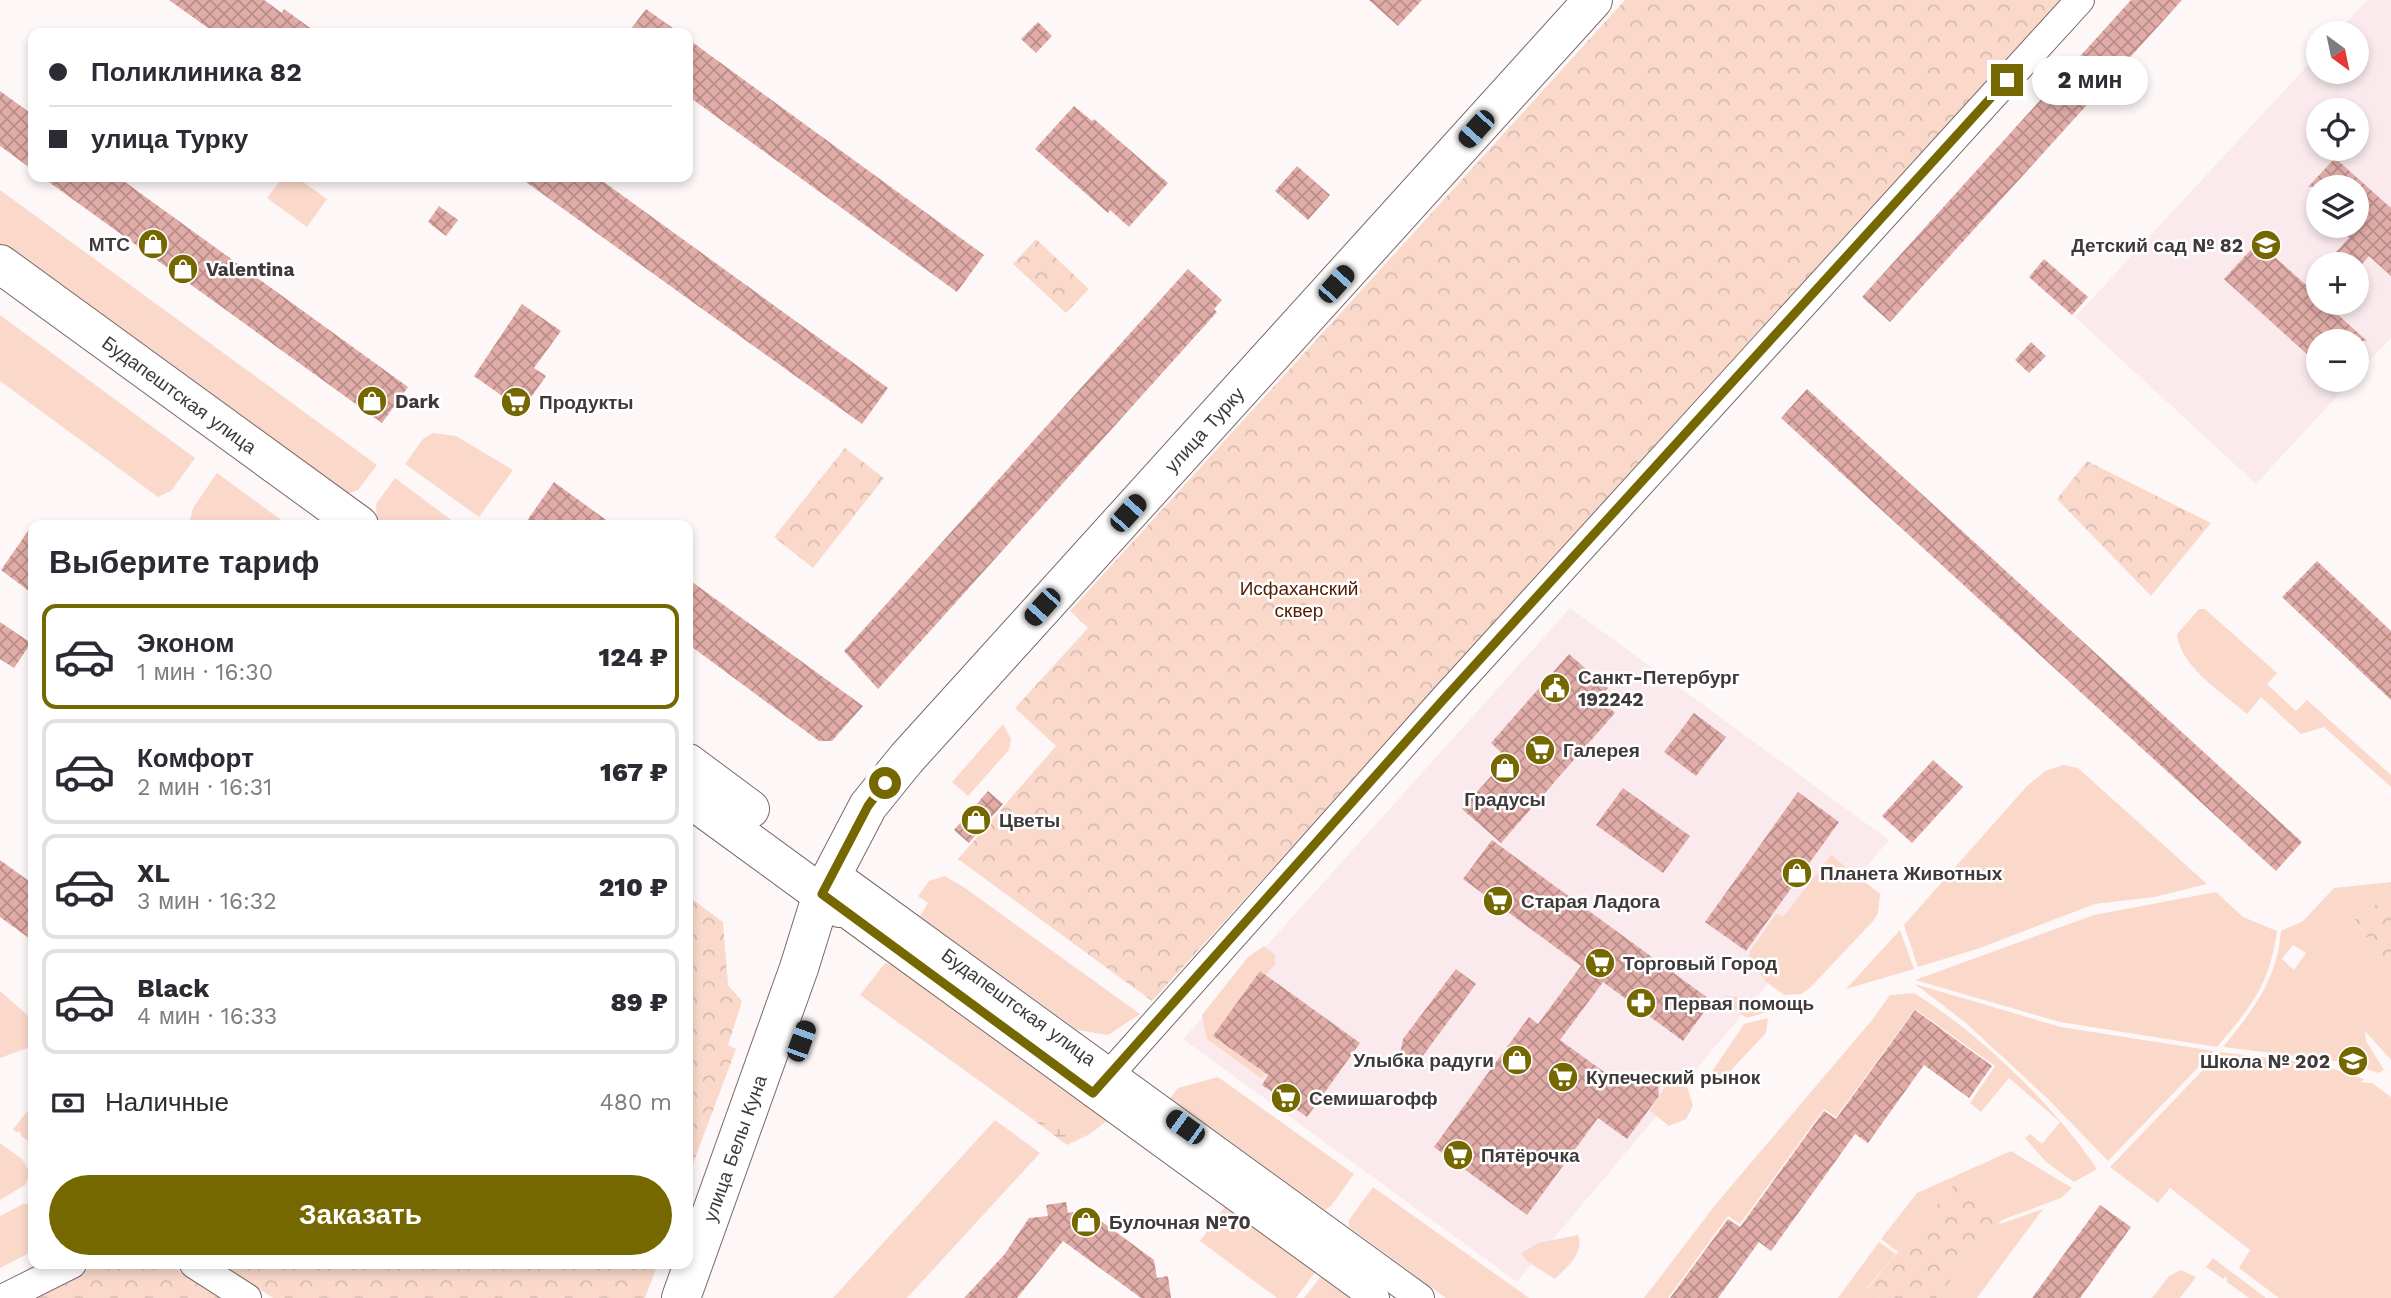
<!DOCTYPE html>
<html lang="ru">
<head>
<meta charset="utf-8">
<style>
  :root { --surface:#fff; --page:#f7f7f7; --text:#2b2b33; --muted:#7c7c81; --line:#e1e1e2; --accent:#766800 }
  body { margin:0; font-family:"Work Sans",sans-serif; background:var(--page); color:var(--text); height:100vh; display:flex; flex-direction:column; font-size:26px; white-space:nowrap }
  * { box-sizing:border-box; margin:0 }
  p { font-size:23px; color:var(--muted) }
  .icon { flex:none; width:38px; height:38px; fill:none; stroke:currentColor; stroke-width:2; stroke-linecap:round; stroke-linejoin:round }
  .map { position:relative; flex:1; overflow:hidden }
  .details { position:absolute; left:28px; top:520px; width:665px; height:749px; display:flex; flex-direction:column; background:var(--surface); border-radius:14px; box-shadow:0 4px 10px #0003 }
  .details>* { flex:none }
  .guide { position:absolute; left:28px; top:28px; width:665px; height:154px; border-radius:14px; box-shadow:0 4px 10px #0003; display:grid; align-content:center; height:154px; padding:0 21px; background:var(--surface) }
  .needle { width:46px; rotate:147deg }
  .buttons { position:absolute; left:2306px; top:21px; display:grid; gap:14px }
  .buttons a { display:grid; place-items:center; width:63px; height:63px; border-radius:50%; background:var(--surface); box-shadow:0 4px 10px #0003; font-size:35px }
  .end { position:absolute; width:32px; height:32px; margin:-16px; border:9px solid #766800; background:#fff; box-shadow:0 0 0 4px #fff }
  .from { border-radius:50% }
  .bubble { position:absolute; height:49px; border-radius:24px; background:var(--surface); box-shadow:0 4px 10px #0003; font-size:23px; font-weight:800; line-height:49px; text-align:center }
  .car { position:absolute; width:21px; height:42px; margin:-21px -10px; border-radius:9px; box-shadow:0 0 5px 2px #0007; background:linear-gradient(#222 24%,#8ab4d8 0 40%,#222 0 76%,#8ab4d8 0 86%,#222 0) }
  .guide b { display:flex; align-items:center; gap:24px; height:66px; font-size:26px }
  .guide b+b { border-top:2px solid var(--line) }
  .guide i { width:18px; height:18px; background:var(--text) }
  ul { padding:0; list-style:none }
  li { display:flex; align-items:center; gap:21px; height:105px; margin:0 14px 10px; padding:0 7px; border:4px solid var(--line); border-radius:14px }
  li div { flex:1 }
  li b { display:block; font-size:26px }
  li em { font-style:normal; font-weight:800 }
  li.on { border-color:var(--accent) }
  li>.icon { width:63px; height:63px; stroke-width:1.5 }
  h2 { padding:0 21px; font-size:32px; line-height:84px }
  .pay { display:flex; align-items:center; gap:18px; height:77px; padding:0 21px; font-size:26px }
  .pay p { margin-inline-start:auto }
  .action { display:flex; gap:14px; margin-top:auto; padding:14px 21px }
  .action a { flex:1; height:80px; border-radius:42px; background:var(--accent); color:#fff; font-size:28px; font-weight:800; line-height:80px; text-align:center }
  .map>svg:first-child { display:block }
  .built { fill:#faeaed; fill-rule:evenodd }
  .grass { fill:#fad9cb; fill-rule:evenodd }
  .wetland { fill:url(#wetland-marsh) }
  .park { fill:url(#park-crowns) }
  .building { fill:url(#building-cross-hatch) }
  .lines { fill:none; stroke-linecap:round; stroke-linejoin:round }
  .street-casing { stroke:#786a6c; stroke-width:30 }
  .secondary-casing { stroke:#786a6c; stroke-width:40 }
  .street { stroke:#fff; stroke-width:28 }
  .secondary { stroke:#fff; stroke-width:38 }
  .route { stroke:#766800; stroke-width:9 }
  .labels { text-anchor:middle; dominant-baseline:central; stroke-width:5; stroke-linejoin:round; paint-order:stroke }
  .poi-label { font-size:19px; font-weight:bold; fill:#3f393a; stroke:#fff; text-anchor:start }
  .street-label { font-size:19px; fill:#3f393a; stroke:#fff }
  .park-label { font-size:19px; fill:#541b00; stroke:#fff }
</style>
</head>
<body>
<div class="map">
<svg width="2391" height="1298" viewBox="0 0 2391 1298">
  <defs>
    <pattern id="wetland-marsh" width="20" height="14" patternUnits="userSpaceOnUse" patternTransform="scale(1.75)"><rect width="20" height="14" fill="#fad9cb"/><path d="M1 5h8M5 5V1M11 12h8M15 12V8" fill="none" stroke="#d7bbaf"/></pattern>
    <pattern id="park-crowns" width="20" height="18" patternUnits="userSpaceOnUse" patternTransform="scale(1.75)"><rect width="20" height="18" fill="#fad9cb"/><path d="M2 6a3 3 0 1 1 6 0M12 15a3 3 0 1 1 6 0" fill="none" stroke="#d7bbaf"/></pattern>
    <pattern id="building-cross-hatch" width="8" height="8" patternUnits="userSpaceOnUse" patternTransform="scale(1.75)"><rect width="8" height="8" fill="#e1aca7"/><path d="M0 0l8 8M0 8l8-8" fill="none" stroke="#b88d89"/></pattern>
  </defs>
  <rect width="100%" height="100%" fill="#fef7f8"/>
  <!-- built -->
  <path class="built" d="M 2367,0 L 2391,0 L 2391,338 L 2357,374 L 2357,341 L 2319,341 L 2319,380 L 2352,380 L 2256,484 L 2075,317 L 2319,53 L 2319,72 L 2357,72 L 2357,33 L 2337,33 ZM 2319,110 L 2357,110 L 2357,149 L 2319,149 ZM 2319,187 L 2357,187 L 2357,226 L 2319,226 ZM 2319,264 L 2357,264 L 2357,303 L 2319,303 Z
    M 1570,608 L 1889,840 L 1517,1282 L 1183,1039 Z"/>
  <!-- grass -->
  <path class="grass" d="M 283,177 L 296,177 L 327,199 L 307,227 L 267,198 Z
    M 0,190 L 377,465 L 358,490 L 341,496 L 0,247 Z
    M 0,315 L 195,458 L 171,491 L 158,497 L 0,381 Z
    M 433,433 L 456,436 L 513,470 L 479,517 L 405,464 L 423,439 Z
    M 217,473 L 288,525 L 197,525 L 190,520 L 193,508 Z
    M 395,478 L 458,525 L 382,525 L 377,521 L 376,504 Z
    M 2199,609 L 2205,609 L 2277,673 L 2267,684 L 2296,711 L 2307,700 L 2391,775 L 2391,787 L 2324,727 L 2301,734 L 2261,697 L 2247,714 C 2223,693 2180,667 2177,634 Z
    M 1003,724 L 1011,739 L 1009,750 L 968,796 L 952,782 Z
    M 2064,765 L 2078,768 L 2207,884 L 2154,897 L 2095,904 L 1980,948 L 1918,967 L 1904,925 L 2026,787 L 2045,771 Z
    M 1831,855 L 1880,894 L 1878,913 L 1874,920 L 1810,988 L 1801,994 L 1784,995 L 1765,981 L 1749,956 L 1750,951 L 1776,914 L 1784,916 Z
    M 945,876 L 965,888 L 1140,1014 L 1108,1035 L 1077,1030 L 920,916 L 928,903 L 918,896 L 929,881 Z
    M 2391,882 L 2391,894 L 2354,920 L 2383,960 L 2391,954 L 2391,1060 L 2365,1031 L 2366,1041 L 2384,1070 L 2379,1073 L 2344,1062 L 2223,1047 C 2253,1010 2277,980 2281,931 L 2303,921 L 2334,888 ZM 2293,945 L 2306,953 L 2294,970 L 2282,959 Z
    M 2216,892 L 2243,917 L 2277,931 C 2269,986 2252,1005 2217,1047 L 2060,1022 L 1915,980 L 2094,915 Z
    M 1900,930 L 1914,969 L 1846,989 Z
    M 1264,946 L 1275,955 L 1275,964 L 1266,975 L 1260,971 L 1214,1036 L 1266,1074 L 1262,1079 L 1207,1039 L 1202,1015 L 1248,957 Z
    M 885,963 L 897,966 L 1108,1120 L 1090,1134 L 1078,1136 L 1031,1118 L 860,995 Z
    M 1915,984 L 2061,1027 L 2214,1051 L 2108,1161 L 2049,1100 L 1966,1023 Z
    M 0,991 L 33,1020 L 33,1046 L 0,1058 Z
    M 1914,993 C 1978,1032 2055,1106 2097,1169 L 2074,1182 L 2046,1162 L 2025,1138 L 2030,1134 L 2042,1144 L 2060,1122 L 2009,1078 L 1981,1112 L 1970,1103 L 1995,1066 L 1915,1009 L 1836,1117 L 1824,1109 L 1740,1224 L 1728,1216 L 1668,1298 L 1644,1298 L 1716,1204 L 1872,1020 L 1890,995 Z
    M 1725,996 L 1752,998 L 1767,1012 L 1747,1018 L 1726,1003 Z
    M 1768,1018 L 1766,1033 L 1721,1081 L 1712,1085 L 1705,1082 L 1744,1024 Z
    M 2220,1052 L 2319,1064 L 2364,1079 L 2361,1082 L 2372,1083 L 2391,1097 L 2391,1298 L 2279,1298 L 2239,1268 L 2250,1250 L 2170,1188 L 2158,1203 L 2110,1167 Z
    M 1218,1077 L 1354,1174 L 1331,1206 L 1325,1210 L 1170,1098 L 1178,1088 Z
    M 1671,1077 L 1687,1086 L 1693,1106 L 1686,1119 L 1669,1126 L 1650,1111 Z
    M 33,1104 L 33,1140 L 31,1143 L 21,1136 L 20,1131 L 17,1133 L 13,1129 Z
    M 995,1120 L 1040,1153 L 907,1298 L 833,1298 Z
    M 0,1143 L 22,1159 L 30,1173 L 25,1185 L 0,1200 Z
    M 2011,1151 L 2072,1188 L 2061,1198 L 2002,1220 L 1955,1185 L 1898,1252 L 1881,1239 L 1917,1193 Z
    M 1373,1187 L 1529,1298 L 1446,1298 L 1349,1227 L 1349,1220 Z
    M 33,1203 L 33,1251 L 0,1268 L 0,1216 L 23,1204 Z
    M 1226,1205 L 1316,1271 L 1296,1298 L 1277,1298 L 1200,1241 Z
    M 2043,1209 L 1977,1298 L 1936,1298 L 1997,1225 Z
    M 1578,1235 C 1585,1253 1567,1267 1555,1279 L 1528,1262 L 1521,1253 L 1538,1243 Z
    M 1879,1242 L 1896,1254 L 1867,1288 L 1879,1298 L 1838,1298 Z
    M 2213,1258 L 2266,1298 L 2249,1298 L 2227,1282 L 2226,1276 L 2223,1279 L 2206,1267 Z
    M 2181,1270 L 2196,1277 L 2180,1298 L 2152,1298 L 2169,1276 Z
    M 1322,1275 L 1354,1298 L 1304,1298 Z"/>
  <!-- wetland -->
  <path class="wetland" d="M 1031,1118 L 1078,1136 L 1090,1134 L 1067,1145 Z"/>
  <!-- park -->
  <path class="park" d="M 1625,0 L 2061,0 L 1152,1001 L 958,859 L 1056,746 L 1015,708 L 1088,628 L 1070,611 Z
    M 1036,239 L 1089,289 L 1066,313 L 1013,264 Z
    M 845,448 L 884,478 L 813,568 L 774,537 Z
    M 2087,461 L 2211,523 L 2151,596 L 2057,499 Z
    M 2391,894 L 2391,954 L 2383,960 L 2354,920 Z
    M 688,896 L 723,922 L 728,985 L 742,1001 L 728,1045 L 736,1049 L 688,1177 Z
    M 1955,1184 L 2002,1220 L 1936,1298 L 1879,1298 L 1867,1289 Z
    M 98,1264 L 168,1264 L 221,1298 L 31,1298 Z
    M 220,1264 L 658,1264 L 645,1298 L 273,1298 Z"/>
  <!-- building -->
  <path class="building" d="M 169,0 L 264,0 L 282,13 L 284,9 L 317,33 L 215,33 Z
    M 1369,0 L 1422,0 L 1398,26 Z
    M 2131,0 L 2182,0 L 1890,322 L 1862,297 Z
    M 646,9 L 680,33 L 628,33 Z
    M 1038,22 L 1052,36 L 1036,53 L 1021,39 Z
    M 688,39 L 984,255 L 957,292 L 688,96 Z
    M 0,91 L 33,115 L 33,170 L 0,146 Z
    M 1074,106 L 1092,121 L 1094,119 L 1168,183 L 1129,227 L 1110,210 L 1108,213 L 1035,149 Z
    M 2335,158 L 2391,208 L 2391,276 L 2369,256 L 2362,264 L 2325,264 L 2349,238 L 2336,226 L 2357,226 L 2357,187 L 2308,187 Z
    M 1297,166 L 1330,195 L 1308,220 L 1275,191 Z
    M 42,177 L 118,177 L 408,387 L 382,423 Z
    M 519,177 L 597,177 L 888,388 L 862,424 Z
    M 439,206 L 458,220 L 446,236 L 428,222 Z
    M 2258,242 L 2306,285 L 2319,271 L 2319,303 L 2325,303 L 2367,341 L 2319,341 L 2319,365 L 2224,279 Z
    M 2044,259 L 2088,297 L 2072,315 L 2029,277 Z
    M 1188,269 L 1222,300 L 1214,309 L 1217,312 L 878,689 L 844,651 Z
    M 522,304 L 561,331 L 534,368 L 546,376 L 522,410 L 474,376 Z
    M 2031,342 L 2046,356 L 2029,373 L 2015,360 Z
    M 1807,389 L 2302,842 L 2276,871 L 1781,418 Z
    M 554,482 L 613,525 L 524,525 Z
    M 33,524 L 33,594 L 1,570 Z
    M 2317,561 L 2391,631 L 2391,700 L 2282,597 Z
    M 688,579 L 863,706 L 832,741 L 819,741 L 688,644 Z
    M 0,622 L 31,643 L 14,668 L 0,659 Z
    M 1569,654 L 1608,688 L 1598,698 L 1615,713 L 1501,843 L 1462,809 L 1507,758 L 1491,743 Z
    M 1694,713 L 1726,737 L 1696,776 L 1664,752 Z
    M 1933,760 L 1963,787 L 1912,843 L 1882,816 Z
    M 1623,788 L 1690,836 L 1663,873 L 1596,825 Z
    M 988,791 L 1003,804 L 969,843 L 954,830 Z
    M 1798,792 L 1839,822 L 1746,951 L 1705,922 Z
    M 1492,840 L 1712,1001 L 1683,1041 L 1603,982 L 1560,1040 L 1618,1082 L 1634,1072 L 1648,1072 L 1658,1083 L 1659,1096 L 1627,1139 L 1598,1118 L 1527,1215 L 1434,1147 L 1529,1017 L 1538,1024 L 1581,966 L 1463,879 Z
    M 0,860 L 33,884 L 33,941 L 0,917 Z
    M 1456,969 L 1476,984 L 1413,1069 L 1399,1059 L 1403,1039 Z
    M 1260,971 L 1360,1043 L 1307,1117 L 1262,1085 L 1268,1075 L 1213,1036 Z
    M 1915,1010 L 1992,1066 L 1969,1098 L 1924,1065 L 1868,1143 L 1855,1134 L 1771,1251 L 1759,1242 L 1718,1298 L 1670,1298 L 1728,1219 L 1740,1227 L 1824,1111 L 1836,1119 Z
    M 1066,1202 L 1068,1213 L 1086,1210 L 1154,1260 L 1157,1278 L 1168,1276 L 1171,1298 L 1141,1298 L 1063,1241 L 1017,1298 L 964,1298 L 1004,1255 L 1029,1218 L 1048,1216 L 1046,1205 Z
    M 2100,1205 L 2131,1227 L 2080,1298 L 2032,1298 Z"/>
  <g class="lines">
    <!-- street casing -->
    <g class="street-casing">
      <g id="street">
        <path id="s1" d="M 832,871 L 1420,1298"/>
        <path d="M 844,912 L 1375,1298"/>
        <path d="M 1093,1093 L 1443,700 L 2080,0"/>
        <path d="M 194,1264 L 247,1298"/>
        <path d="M 4,1298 L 72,1264"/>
      </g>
    </g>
    <!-- secondary casing -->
    <g class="secondary-casing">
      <g id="secondary">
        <path id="s2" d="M 0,264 L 359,525"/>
        <path d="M 688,763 L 750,809"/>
        <path d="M 688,797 L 840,908"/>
        <path id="s3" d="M 681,1298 L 799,968 L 822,894 L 868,806 L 906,759 L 1593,0"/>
      </g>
    </g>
    <!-- street -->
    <use href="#street" class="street"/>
    <!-- secondary -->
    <use href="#secondary" class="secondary"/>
  </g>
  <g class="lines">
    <!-- route -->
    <path class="route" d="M 885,783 L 868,806 L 822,894 L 1093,1093 L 1443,700 L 2007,80"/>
  </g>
  <!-- icons -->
  <defs>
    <g id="shop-disc" transform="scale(1.575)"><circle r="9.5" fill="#766800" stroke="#fff"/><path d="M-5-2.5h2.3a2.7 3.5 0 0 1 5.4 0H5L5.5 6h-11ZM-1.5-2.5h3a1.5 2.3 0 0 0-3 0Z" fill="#fff"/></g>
    <g id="school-disc" transform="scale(1.575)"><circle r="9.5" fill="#766800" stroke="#fff"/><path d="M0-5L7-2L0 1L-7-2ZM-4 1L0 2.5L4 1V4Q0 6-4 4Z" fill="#fff"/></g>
    <g id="supermarket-disc" transform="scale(1.575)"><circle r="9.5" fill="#766800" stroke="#fff"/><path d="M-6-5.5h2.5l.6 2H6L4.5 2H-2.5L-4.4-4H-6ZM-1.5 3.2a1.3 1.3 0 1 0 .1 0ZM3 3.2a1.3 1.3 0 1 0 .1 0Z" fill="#fff"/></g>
    <g id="civic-disc" transform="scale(1.575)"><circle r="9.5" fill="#766800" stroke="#fff"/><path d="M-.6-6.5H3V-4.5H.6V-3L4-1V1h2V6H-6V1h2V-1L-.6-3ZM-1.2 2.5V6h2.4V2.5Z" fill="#fff"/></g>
    <g id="pharmacy-disc" transform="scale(1.575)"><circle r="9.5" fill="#766800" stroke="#fff"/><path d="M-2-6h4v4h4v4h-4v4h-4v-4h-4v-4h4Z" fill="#fff"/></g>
  </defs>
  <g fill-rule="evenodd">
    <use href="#shop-disc" x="153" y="244"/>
    <use href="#school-disc" x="2266" y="245"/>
    <use href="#shop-disc" x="183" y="269"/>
    <use href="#shop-disc" x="372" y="401"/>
    <use href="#supermarket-disc" x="516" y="402"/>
    <use href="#civic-disc" x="1555" y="688"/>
    <use href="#supermarket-disc" x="1540" y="750"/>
    <use href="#shop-disc" x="1505" y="768"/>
    <use href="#shop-disc" x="976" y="820"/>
    <use href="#shop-disc" x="1797" y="873"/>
    <use href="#supermarket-disc" x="1498" y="901"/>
    <use href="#supermarket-disc" x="1600" y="963"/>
    <use href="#pharmacy-disc" x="1641" y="1003"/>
    <use href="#shop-disc" x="1517" y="1060"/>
    <use href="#school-disc" x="2353" y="1061"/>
    <use href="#supermarket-disc" x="1563" y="1077"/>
    <use href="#supermarket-disc" x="1286" y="1098"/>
    <use href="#supermarket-disc" x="1458" y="1155"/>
    <use href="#shop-disc" x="1086" y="1222"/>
  </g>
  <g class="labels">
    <!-- poi labels -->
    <g class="poi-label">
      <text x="130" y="244" text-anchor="end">МТС</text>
      <text x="2243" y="245" text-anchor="end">Детский сад № 82</text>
      <text x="206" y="269">Valentina</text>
      <text x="395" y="401">Dark</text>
      <text x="539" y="402">Продукты</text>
      <text x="1578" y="677">Санкт-Петербург<tspan x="1578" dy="22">192242</tspan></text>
      <text x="1563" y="750">Галерея</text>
      <text x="1505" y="799" text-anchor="middle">Градусы</text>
      <text x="999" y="820">Цветы</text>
      <text x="1820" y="873">Планета Животных</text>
      <text x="1521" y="901">Старая Ладога</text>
      <text x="1623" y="963">Торговый Город</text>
      <text x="1664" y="1003">Первая помощь</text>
      <text x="1494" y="1060" text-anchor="end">Улыбка радуги</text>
      <text x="2330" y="1061" text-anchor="end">Школа № 202</text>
      <text x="1586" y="1077">Купеческий рынок</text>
      <text x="1309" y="1098">Семишагофф</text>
      <text x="1481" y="1155">Пятёрочка</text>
      <text x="1109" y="1222">Булочная №70</text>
    </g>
    <!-- street labels -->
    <g class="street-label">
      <text stroke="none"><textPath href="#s2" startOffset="222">Будапештская улица</textPath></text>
      <text stroke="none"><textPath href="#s3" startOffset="1032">улица Турку</textPath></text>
      <text stroke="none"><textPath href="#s1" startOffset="231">Будапештская улица</textPath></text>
      <text stroke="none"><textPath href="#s3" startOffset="159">улица Белы Куна</textPath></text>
    </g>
    <!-- park labels -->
    <g class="park-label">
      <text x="1299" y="588">Исфаханский<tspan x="1299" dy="22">сквер</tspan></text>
    </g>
  </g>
</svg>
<div class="buttons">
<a><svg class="needle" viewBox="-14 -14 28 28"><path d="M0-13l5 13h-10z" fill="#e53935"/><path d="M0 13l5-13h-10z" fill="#7c7c81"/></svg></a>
<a><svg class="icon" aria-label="locate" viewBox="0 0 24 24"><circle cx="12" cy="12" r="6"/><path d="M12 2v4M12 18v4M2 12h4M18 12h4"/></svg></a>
<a><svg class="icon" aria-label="layers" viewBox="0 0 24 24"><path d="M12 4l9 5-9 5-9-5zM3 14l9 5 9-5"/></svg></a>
<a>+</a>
<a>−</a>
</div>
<i class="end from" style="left:885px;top:783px"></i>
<i class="end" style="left:2007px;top:80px"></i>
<div class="bubble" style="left:2032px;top:56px;width:116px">2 мин</div>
<i class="car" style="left:1476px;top:129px;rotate:222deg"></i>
<i class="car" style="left:1336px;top:284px;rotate:42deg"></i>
<i class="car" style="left:1128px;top:513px;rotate:42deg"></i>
<i class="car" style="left:1042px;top:607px;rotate:222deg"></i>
<i class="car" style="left:801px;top:1041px;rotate:20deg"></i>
<i class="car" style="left:1185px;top:1127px;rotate:306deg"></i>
<div class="guide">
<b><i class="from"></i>Поликлиника 82</b>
<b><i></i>улица Турку</b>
</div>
<section class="details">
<h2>Выберите тариф</h2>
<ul>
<li class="on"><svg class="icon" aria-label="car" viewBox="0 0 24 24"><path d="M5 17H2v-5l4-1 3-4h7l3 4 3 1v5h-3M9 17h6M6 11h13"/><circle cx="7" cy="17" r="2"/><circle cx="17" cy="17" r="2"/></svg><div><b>Эконом</b><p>1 мин · 16:30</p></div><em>124 ₽</em></li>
<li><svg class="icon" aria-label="car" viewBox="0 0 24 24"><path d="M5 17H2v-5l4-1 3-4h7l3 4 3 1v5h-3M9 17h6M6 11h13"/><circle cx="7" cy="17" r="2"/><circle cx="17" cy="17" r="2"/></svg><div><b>Комфорт</b><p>2 мин · 16:31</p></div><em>167 ₽</em></li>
<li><svg class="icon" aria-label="car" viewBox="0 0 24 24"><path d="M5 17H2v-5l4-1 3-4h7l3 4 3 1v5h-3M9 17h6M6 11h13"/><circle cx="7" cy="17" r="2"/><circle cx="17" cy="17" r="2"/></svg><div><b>XL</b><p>3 мин · 16:32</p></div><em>210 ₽</em></li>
<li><svg class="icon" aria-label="car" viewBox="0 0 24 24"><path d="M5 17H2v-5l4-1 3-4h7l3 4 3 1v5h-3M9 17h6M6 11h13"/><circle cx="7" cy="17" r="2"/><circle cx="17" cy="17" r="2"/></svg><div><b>Black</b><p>4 мин · 16:33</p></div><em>89 ₽</em></li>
</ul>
<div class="pay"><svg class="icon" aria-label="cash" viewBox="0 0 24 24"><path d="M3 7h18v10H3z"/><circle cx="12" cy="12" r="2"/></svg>Наличные<p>480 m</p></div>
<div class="action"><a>Заказать</a></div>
</section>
</div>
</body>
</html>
